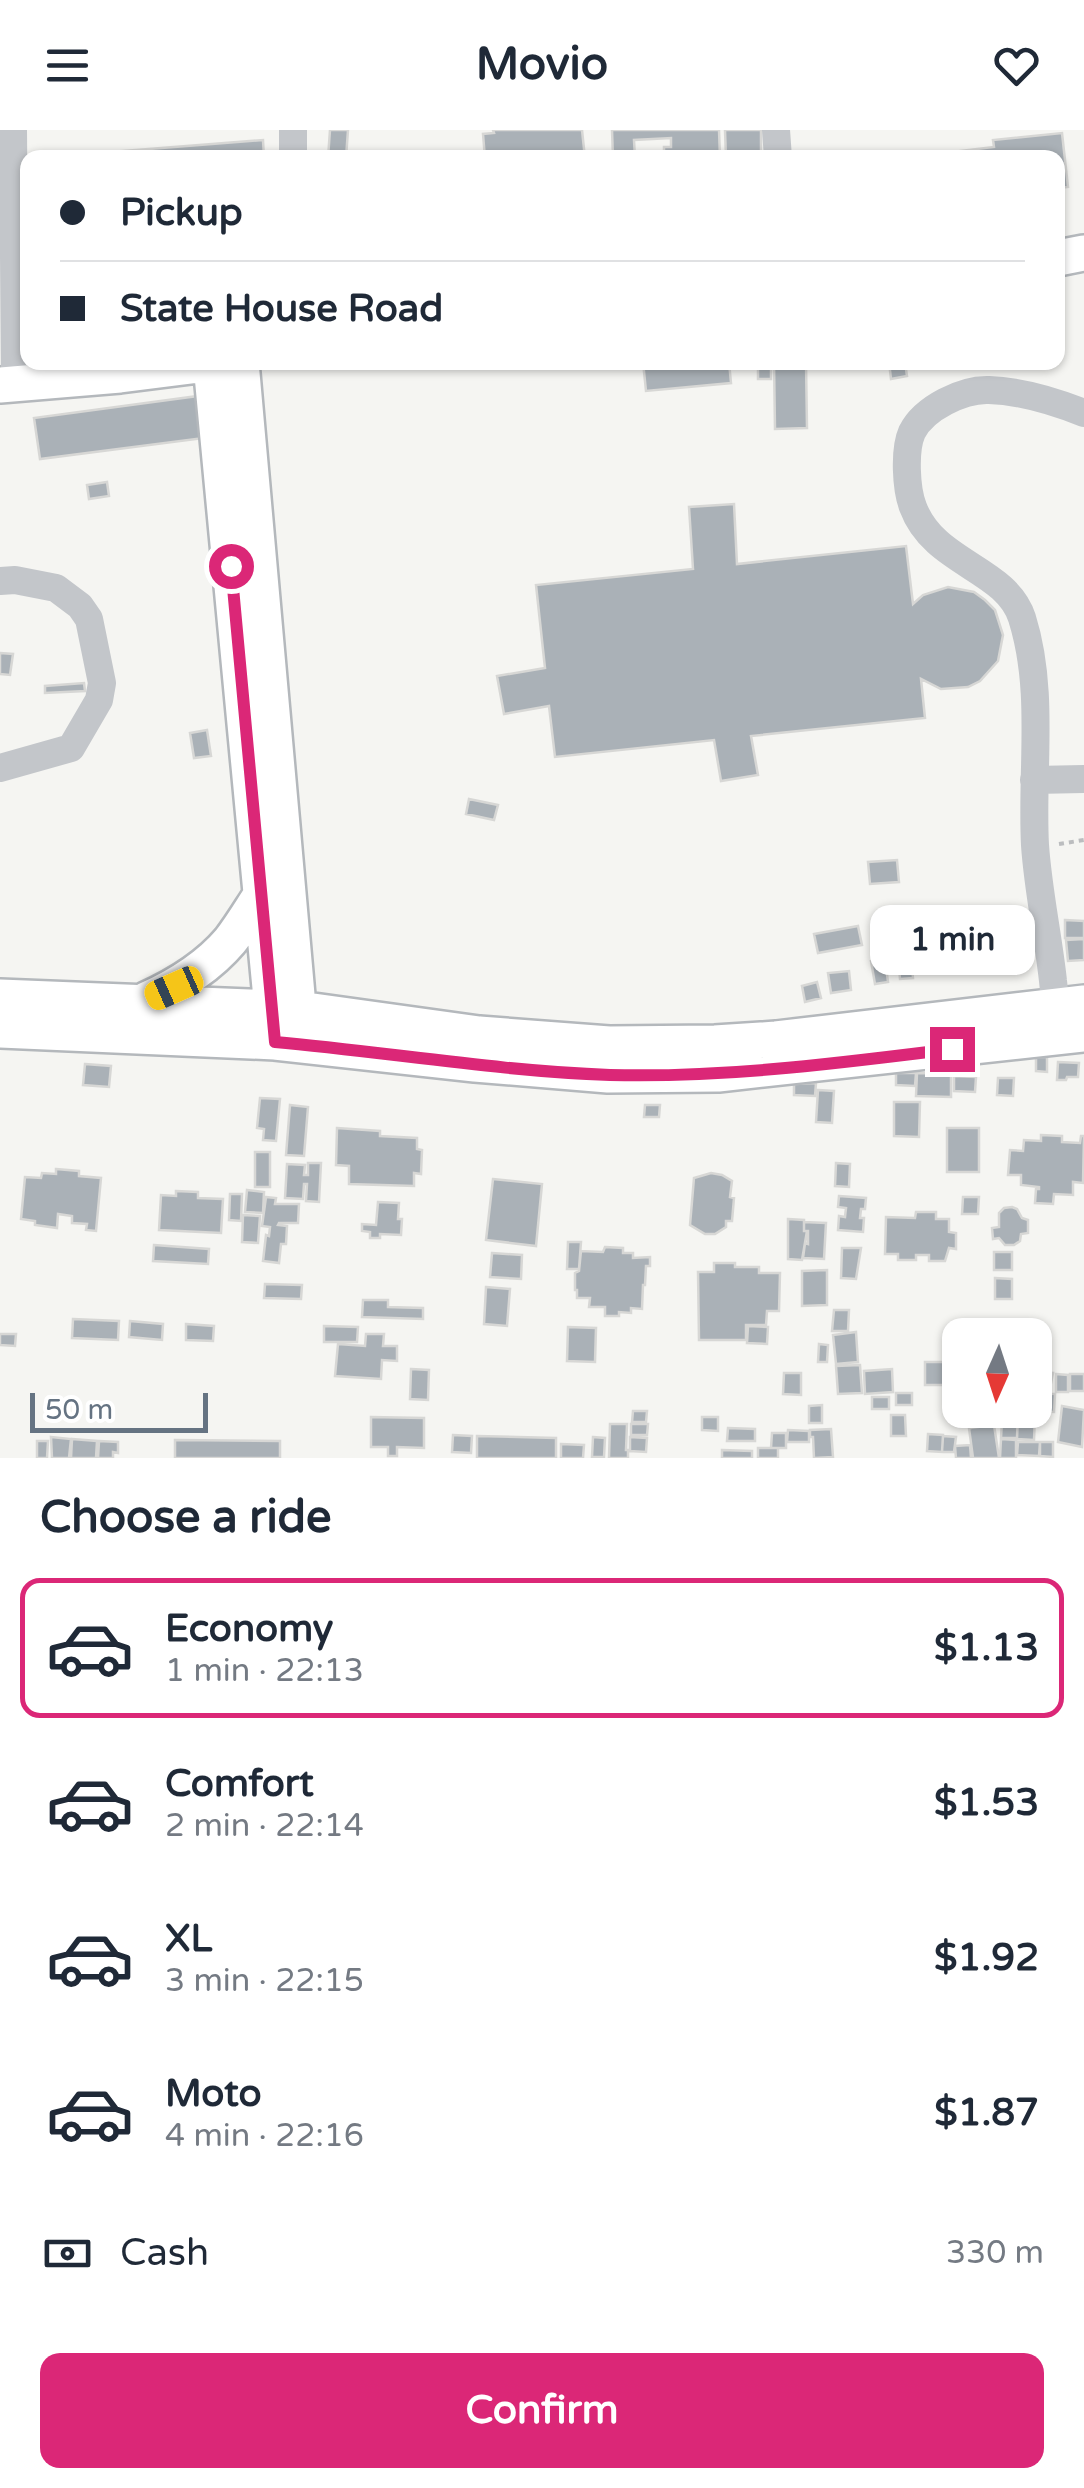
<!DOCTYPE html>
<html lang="en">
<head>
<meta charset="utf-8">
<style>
  :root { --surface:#fff; --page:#f2f2f3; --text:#1f2937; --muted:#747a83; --line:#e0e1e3; --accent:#db2777 }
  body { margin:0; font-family:"Varela Round",sans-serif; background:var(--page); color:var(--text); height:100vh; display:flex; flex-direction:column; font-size:38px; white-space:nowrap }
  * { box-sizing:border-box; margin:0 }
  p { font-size:32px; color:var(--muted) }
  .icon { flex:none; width:55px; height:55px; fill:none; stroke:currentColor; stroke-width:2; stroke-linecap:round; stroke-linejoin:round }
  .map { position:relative; height:1328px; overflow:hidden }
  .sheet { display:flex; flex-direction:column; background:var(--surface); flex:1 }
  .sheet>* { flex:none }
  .top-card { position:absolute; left:20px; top:20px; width:1045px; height:220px; border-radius:20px; box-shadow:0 2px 8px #0004; display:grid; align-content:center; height:220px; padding:0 40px; background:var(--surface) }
  .needle { width:65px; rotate:183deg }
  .controls { position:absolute; left:942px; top:1188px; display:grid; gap:20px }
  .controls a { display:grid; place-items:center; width:110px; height:110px; border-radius:20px; background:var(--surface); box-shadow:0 2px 8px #0004; font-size:50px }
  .scale { position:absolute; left:30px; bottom:25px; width:178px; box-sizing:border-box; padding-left:10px; border:5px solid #657382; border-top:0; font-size:28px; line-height:35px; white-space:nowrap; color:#657382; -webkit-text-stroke:8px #fff; paint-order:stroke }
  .end { position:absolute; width:45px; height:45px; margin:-22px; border:12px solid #db2777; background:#fff; box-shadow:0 0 0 5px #fff }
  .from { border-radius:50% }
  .bubble { position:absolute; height:70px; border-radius:20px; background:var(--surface); box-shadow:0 2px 8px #0004; font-size:32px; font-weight:700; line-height:70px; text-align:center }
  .car { position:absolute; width:30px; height:60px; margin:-30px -15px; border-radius:12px; box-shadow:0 0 8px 2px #0007; background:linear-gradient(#f5c518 24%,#345 0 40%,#f5c518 0 76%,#345 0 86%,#f5c518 0) }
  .top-card b { display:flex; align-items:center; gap:35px; height:95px; font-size:38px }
  .top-card b+b { border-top:2px solid var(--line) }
  .top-card i { width:25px; height:25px; background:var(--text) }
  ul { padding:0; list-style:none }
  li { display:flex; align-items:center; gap:30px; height:140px; margin:0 20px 15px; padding:0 20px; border:5px solid transparent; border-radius:20px }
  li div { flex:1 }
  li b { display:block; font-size:38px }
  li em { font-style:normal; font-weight:700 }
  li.active { border-color:var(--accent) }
  li>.icon { width:90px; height:90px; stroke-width:1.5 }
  h2 { padding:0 40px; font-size:45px; line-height:120px }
  .pay { display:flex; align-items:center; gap:25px; height:110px; padding:0 40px; font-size:38px }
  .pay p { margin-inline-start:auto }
  .action { display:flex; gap:20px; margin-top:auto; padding:20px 40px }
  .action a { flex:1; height:115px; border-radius:20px; background:var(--accent); color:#fff; font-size:40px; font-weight:700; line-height:115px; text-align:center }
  header { display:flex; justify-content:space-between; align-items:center; height:130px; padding:0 40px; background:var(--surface); font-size:45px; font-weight:700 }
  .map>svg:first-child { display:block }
  .building { fill:#aab1b7; stroke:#d7d7d5; stroke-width:2.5 }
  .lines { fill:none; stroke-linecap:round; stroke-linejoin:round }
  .major-casing { stroke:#b4b8bc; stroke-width:40 }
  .path { stroke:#bbbdbf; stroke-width:4; stroke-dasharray:5 5; stroke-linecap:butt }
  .minor { stroke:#c3c6ca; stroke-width:28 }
  .major { stroke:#fff; stroke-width:35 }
  .route { stroke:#db2777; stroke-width:12 }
</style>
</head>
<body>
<header><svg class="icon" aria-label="menu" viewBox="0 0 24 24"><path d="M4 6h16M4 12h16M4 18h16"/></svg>Movio<svg class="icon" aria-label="heart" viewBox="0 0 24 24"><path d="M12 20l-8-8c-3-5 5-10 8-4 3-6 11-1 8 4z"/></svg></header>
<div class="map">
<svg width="1084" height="1328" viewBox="0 0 1084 1328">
  <rect width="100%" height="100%" fill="#f5f5f2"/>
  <!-- building -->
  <path class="building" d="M 330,0 L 348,0 L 346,28 L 328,28 Z
    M 493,0 L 582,0 L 585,28 L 485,28 L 483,4 L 494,3 Z
    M 612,0 L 719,0 L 720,28 L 664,28 L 664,17 L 671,17 L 671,8 L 634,10 L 635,28 L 613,28 Z
    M 725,0 L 761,0 L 761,27 L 726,28 Z
    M 1062,3 L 1068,57 L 1058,58 L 1058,28 L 902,28 L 994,17 L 993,10 Z
    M 263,10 L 264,28 L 99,28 L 99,23 Z
    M 643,232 L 729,232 L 731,253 L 646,261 Z
    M 758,232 L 771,232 L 771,249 L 758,249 Z
    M 774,232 L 806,232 L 807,298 L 775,299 Z
    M 889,232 L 905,232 L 907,246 L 891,249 Z
    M 198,266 L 204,308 L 40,329 L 34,288 Z
    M 107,352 L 109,366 L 89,369 L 87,355 Z
    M 734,374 L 737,434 L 906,416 L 913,474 L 923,465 L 948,457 L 974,462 L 985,470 L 995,480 L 1003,505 L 998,531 L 980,551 L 968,557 L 941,559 L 921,549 L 925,588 L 751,606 L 758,645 L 721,651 L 714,610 L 555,627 L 549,576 L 504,584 L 497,546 L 545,538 L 536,455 L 693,439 L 689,377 Z
    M 0,523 L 13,524 L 10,545 L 0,544 Z
    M 84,553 L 85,561 L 45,563 L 45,556 Z
    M 207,600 L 211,626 L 194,628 L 190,603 Z
    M 469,669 L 498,675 L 494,690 L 466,684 Z
    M 897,730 L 899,752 L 870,754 L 868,732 Z
    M 1065,790 L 1084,791 L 1084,808 L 1065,808 Z
    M 858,796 L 862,815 L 818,823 L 814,804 Z
    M 1084,809 L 1084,830 L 1068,831 L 1066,810 Z
    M 911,826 L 913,848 L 900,849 L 898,827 Z
    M 885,829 L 888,852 L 875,854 L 871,831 Z
    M 849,841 L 851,860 L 831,863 L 828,843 Z
    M 817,852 L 821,868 L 805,872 L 802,856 Z
    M 1036,927 L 1047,927 L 1047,942 L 1036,941 Z
    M 1058,932 L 1079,933 L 1078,947 L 1067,947 L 1066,950 L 1057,950 Z
    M 85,934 L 111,936 L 109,957 L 83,955 Z
    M 896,943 L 916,943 L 915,956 L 896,955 Z
    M 917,943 L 951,944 L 951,967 L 916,966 Z
    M 954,946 L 976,947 L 975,962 L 954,961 Z
    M 998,948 L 1014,948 L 1013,966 L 997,965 Z
    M 816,953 L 815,966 L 794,965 L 794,954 Z
    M 818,960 L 834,961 L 832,993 L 816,992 Z
    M 260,968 L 280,969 L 276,1011 L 263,1010 L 264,999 L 257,998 Z
    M 894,972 L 920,972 L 919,1007 L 894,1006 Z
    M 290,975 L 308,977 L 304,1026 L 286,1025 Z
    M 645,975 L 660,975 L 659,987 L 644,987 Z
    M 337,998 L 380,1001 L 380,1006 L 417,1008 L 417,1019 L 422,1020 L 421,1044 L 414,1043 L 414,1056 L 349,1054 L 349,1036 L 336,1035 Z
    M 947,998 L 979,998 L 979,1042 L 947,1042 Z
    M 1041,1005 L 1062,1006 L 1062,1012 L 1080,1013 L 1081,1006 L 1084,1006 L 1083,1053 L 1073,1052 L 1073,1065 L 1054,1064 L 1053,1074 L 1035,1073 L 1036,1059 L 1039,1059 L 1039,1057 L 1021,1055 L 1021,1045 L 1008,1045 L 1010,1020 L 1023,1021 L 1024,1010 L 1041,1011 Z
    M 255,1022 L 270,1022 L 270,1057 L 255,1057 Z
    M 308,1033 L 321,1033 L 319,1072 L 306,1071 L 307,1054 L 304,1054 L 303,1069 L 285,1068 L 287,1034 L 305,1035 L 304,1045 L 308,1045 Z
    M 836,1033 L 850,1034 L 849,1057 L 835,1056 Z
    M 56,1039 L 79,1041 L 79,1046 L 101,1048 L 96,1101 L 86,1100 L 87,1094 L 72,1093 L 72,1086 L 58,1084 L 57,1098 L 35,1095 L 35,1091 L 21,1089 L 25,1047 L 41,1048 L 42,1043 L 56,1044 Z
    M 711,1043 L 722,1045 L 732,1051 L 730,1067 L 734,1068 L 732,1091 L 726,1091 L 726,1097 L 715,1104 L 705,1104 L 690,1095 L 694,1048 Z
    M 493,1049 L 542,1054 L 536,1116 L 486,1110 Z
    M 247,1060 L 264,1062 L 263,1083 L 245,1082 Z
    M 176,1061 L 198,1062 L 198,1068 L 223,1069 L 221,1103 L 159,1100 L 161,1065 L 176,1066 Z
    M 230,1064 L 242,1064 L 241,1091 L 229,1090 Z
    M 839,1066 L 866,1068 L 865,1079 L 861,1079 L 860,1088 L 864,1088 L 863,1102 L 838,1100 L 839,1086 L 845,1087 L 846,1078 L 838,1077 Z
    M 266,1067 L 276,1068 L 275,1074 L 299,1074 L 298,1093 L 279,1093 L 278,1095 L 287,1096 L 286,1114 L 281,1114 L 279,1133 L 263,1131 L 266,1105 L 269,1106 L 270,1097 L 262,1096 Z
    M 963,1067 L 979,1067 L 978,1084 L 962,1084 Z
    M 378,1072 L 399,1073 L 398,1089 L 402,1089 L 401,1105 L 380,1104 L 380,1108 L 370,1108 L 370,1102 L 362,1101 L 362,1094 L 376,1095 Z
    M 1012,1077 L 1017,1079 L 1022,1088 L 1028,1090 L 1028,1103 L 1021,1104 L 1020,1111 L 1014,1115 L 1005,1115 L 999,1108 L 993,1109 L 992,1098 L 999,1097 L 999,1083 L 1004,1078 Z
    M 916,1082 L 936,1082 L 936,1089 L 949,1089 L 949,1102 L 956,1103 L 956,1119 L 949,1118 L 945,1131 L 929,1131 L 929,1125 L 916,1125 L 916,1130 L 898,1130 L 898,1124 L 885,1124 L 886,1087 L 915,1088 Z
    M 243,1085 L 260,1086 L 258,1113 L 242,1112 Z
    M 788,1089 L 804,1090 L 804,1101 L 807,1101 L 802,1130 L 788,1129 Z
    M 804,1092 L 826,1093 L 824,1129 L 803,1128 L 805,1113 L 808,1114 L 808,1101 L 804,1101 Z
    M 568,1112 L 581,1112 L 579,1139 L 567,1139 Z
    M 154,1115 L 209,1119 L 208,1134 L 153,1131 Z
    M 605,1117 L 623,1118 L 623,1123 L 633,1123 L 633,1128 L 650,1127 L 650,1136 L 646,1136 L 645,1155 L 643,1155 L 642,1179 L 631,1178 L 631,1183 L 619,1182 L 619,1186 L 605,1186 L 605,1177 L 589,1177 L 590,1168 L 577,1168 L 577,1160 L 575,1160 L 575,1143 L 579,1141 L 581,1121 L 603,1122 Z
    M 842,1118 L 861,1118 L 856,1149 L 841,1148 Z
    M 994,1122 L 1012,1122 L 1012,1140 L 994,1140 Z
    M 492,1123 L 522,1125 L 521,1149 L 490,1147 Z
    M 714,1133 L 735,1133 L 735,1137 L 759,1137 L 759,1143 L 780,1143 L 779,1181 L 767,1181 L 766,1195 L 746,1195 L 746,1210 L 699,1210 L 698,1142 L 714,1142 Z
    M 827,1140 L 827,1175 L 802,1176 L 802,1141 Z
    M 995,1148 L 1012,1149 L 1012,1169 L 995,1169 Z
    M 265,1154 L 302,1155 L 301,1169 L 264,1168 Z
    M 486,1157 L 510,1159 L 507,1196 L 484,1194 Z
    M 363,1170 L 388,1170 L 388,1177 L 423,1178 L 423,1189 L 362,1187 Z
    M 834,1180 L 849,1180 L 848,1201 L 832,1201 Z
    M 73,1189 L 119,1191 L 118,1210 L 72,1208 Z
    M 130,1191 L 163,1194 L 162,1210 L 129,1207 Z
    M 186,1194 L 214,1196 L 213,1211 L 186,1210 Z
    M 324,1196 L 358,1197 L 357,1212 L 324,1212 Z
    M 748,1196 L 768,1197 L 767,1214 L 747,1213 Z
    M 568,1197 L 596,1198 L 595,1232 L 567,1231 Z
    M 856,1202 L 858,1232 L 836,1234 L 833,1205 Z
    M 0,1204 L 16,1204 L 15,1216 L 0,1215 Z
    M 366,1204 L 384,1204 L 383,1216 L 397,1216 L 397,1231 L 382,1230 L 381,1249 L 335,1246 L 338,1214 L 365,1216 Z
    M 819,1214 L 828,1215 L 827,1232 L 818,1232 Z
    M 925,1232 L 960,1232 L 960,1255 L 925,1255 Z
    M 860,1235 L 862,1263 L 838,1264 L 836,1236 Z
    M 411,1239 L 429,1240 L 428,1270 L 410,1269 Z
    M 892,1239 L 893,1262 L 865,1264 L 864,1241 Z
    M 1035,1242 L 1053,1243 L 1049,1263 L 1036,1262 Z
    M 784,1243 L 801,1243 L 801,1265 L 783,1264 Z
    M 1056,1244 L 1068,1245 L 1068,1262 L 1056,1262 Z
    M 1070,1244 L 1084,1244 L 1084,1261 L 1070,1261 Z
    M 896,1263 L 912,1263 L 912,1275 L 896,1275 Z
    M 1035,1263 L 1055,1264 L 1054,1282 L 1035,1281 L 1035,1286 L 1019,1285 L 1019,1280 L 1035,1280 Z
    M 872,1267 L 889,1267 L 889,1279 L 872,1279 Z
    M 822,1275 L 822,1293 L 809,1293 L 809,1276 Z
    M 1062,1276 L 1084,1280 L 1082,1317 L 1058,1312 Z
    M 968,1280 L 1005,1280 L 1006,1290 L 971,1298 Z
    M 1007,1280 L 1018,1280 L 1017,1308 L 1001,1308 L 1002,1291 L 1007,1291 Z
    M 633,1281 L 647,1281 L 646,1292 L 632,1292 Z
    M 891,1285 L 905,1285 L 906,1306 L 891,1306 Z
    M 1018,1286 L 1035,1287 L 1034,1310 L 1017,1309 Z
    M 371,1287 L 424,1288 L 424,1318 L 397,1317 L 397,1326 L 388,1326 L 388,1317 L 371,1317 Z
    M 702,1287 L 718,1287 L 718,1301 L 702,1300 Z
    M 610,1294 L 627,1294 L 626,1320 L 628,1320 L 628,1328 L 609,1328 Z
    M 631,1294 L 648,1294 L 647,1305 L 631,1305 Z
    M 994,1295 L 999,1328 L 973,1328 L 969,1298 Z
    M 728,1298 L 755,1299 L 755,1311 L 727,1311 Z
    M 831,1299 L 833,1327 L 814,1328 L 813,1307 L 810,1307 L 810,1300 Z
    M 788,1300 L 809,1301 L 809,1312 L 787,1312 Z
    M 772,1303 L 786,1303 L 786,1318 L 771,1318 Z
    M 928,1304 L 943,1305 L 942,1322 L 927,1321 Z
    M 453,1305 L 472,1306 L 471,1323 L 452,1322 Z
    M 477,1306 L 556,1308 L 556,1328 L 477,1328 Z
    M 943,1306 L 956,1307 L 954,1322 L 942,1322 Z
    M 51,1307 L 71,1309 L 69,1328 L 52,1328 Z
    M 593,1307 L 605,1308 L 604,1327 L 592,1327 Z
    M 630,1307 L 647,1308 L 646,1322 L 630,1321 Z
    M 72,1309 L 97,1311 L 96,1328 L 71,1328 Z
    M 1001,1309 L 1016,1310 L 1016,1328 L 1000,1328 Z
    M 175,1310 L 280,1311 L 280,1328 L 175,1328 Z
    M 37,1311 L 48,1311 L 47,1328 L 37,1328 Z
    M 99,1311 L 118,1312 L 118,1323 L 113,1322 L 113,1328 L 98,1328 Z
    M 1018,1312 L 1040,1312 L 1039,1326 L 1017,1325 Z
    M 1040,1312 L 1053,1312 L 1053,1327 L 1040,1326 Z
    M 561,1314 L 584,1315 L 583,1328 L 561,1328 Z
    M 970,1315 L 971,1328 L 956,1328 L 955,1316 Z
    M 758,1318 L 778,1318 L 778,1328 L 758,1328 Z
    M 722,1320 L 752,1321 L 752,1328 L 722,1328 Z"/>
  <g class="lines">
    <!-- major casing -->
    <g class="major-casing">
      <path id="major" d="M 1058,128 L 1084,123
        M 241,232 L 300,899
        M 211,234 L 274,900
        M 0,255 L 120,245 L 223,232
        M 0,867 L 299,879 L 479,904 L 609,914 L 715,913 L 776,909 L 1084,873
        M 146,870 C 177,856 207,838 230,811 C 241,797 251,780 261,765
        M 0,900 L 275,912 L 475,934 L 608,945 L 718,944 L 1084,904"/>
    </g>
    <!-- path -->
    <path class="path" d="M 1059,714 L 1084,710"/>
    <!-- minor -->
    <path class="minor" d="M 13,0 L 15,254
      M 293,0 L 293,28
      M 776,0 L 778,28
      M 0,451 L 15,450 L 56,458 L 80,476 L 89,489 L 102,553 L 99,570 L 71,618 L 0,638
      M 1034,650 L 1084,649
      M 1054,896 C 1054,881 1055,866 1053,851 C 1048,805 1038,760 1035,715 C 1031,640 1045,561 1022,488 C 1006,438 934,434 913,377 C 906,359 904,320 912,302 C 924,278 963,259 989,260 C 1022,261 1054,271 1084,283"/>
    <!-- major -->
    <use href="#major" class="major"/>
  </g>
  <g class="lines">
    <!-- route -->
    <path class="route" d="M 231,436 L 275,912 C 387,922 498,941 610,945 C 725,948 839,933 952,919"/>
  </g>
</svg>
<div class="controls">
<a><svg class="needle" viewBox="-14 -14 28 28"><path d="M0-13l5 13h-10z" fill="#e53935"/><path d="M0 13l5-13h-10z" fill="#747a83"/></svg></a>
</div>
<div class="scale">50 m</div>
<i class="end from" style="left:231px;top:436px"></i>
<i class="end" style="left:952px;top:919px"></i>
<div class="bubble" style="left:870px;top:775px;width:165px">1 min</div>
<i class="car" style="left:174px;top:858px;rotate:246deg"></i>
<div class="top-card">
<b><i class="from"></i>Pickup</b>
<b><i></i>State House Road</b>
</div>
</div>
<section class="sheet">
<h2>Choose a ride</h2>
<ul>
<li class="active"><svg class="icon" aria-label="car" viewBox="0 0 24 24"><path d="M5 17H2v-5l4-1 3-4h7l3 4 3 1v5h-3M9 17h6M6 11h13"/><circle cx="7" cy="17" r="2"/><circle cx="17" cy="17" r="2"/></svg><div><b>Economy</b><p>1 min · 22:13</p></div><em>$1.13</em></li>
<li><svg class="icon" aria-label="car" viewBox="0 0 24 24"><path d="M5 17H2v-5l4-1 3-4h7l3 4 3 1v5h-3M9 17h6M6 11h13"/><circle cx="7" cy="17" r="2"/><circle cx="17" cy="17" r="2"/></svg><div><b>Comfort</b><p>2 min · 22:14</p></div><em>$1.53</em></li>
<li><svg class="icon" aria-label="car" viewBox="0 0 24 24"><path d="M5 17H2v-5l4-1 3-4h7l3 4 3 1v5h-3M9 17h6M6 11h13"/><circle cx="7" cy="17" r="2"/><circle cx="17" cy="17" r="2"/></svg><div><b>XL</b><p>3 min · 22:15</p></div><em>$1.92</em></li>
<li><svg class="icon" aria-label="car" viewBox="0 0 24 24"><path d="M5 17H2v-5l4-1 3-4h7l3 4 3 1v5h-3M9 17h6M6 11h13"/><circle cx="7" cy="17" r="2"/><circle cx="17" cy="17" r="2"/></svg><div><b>Moto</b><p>4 min · 22:16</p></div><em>$1.87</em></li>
</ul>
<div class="pay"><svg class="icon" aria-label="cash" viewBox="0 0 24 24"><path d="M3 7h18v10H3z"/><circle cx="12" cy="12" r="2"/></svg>Cash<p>330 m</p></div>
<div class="action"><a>Confirm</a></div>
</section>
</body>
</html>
